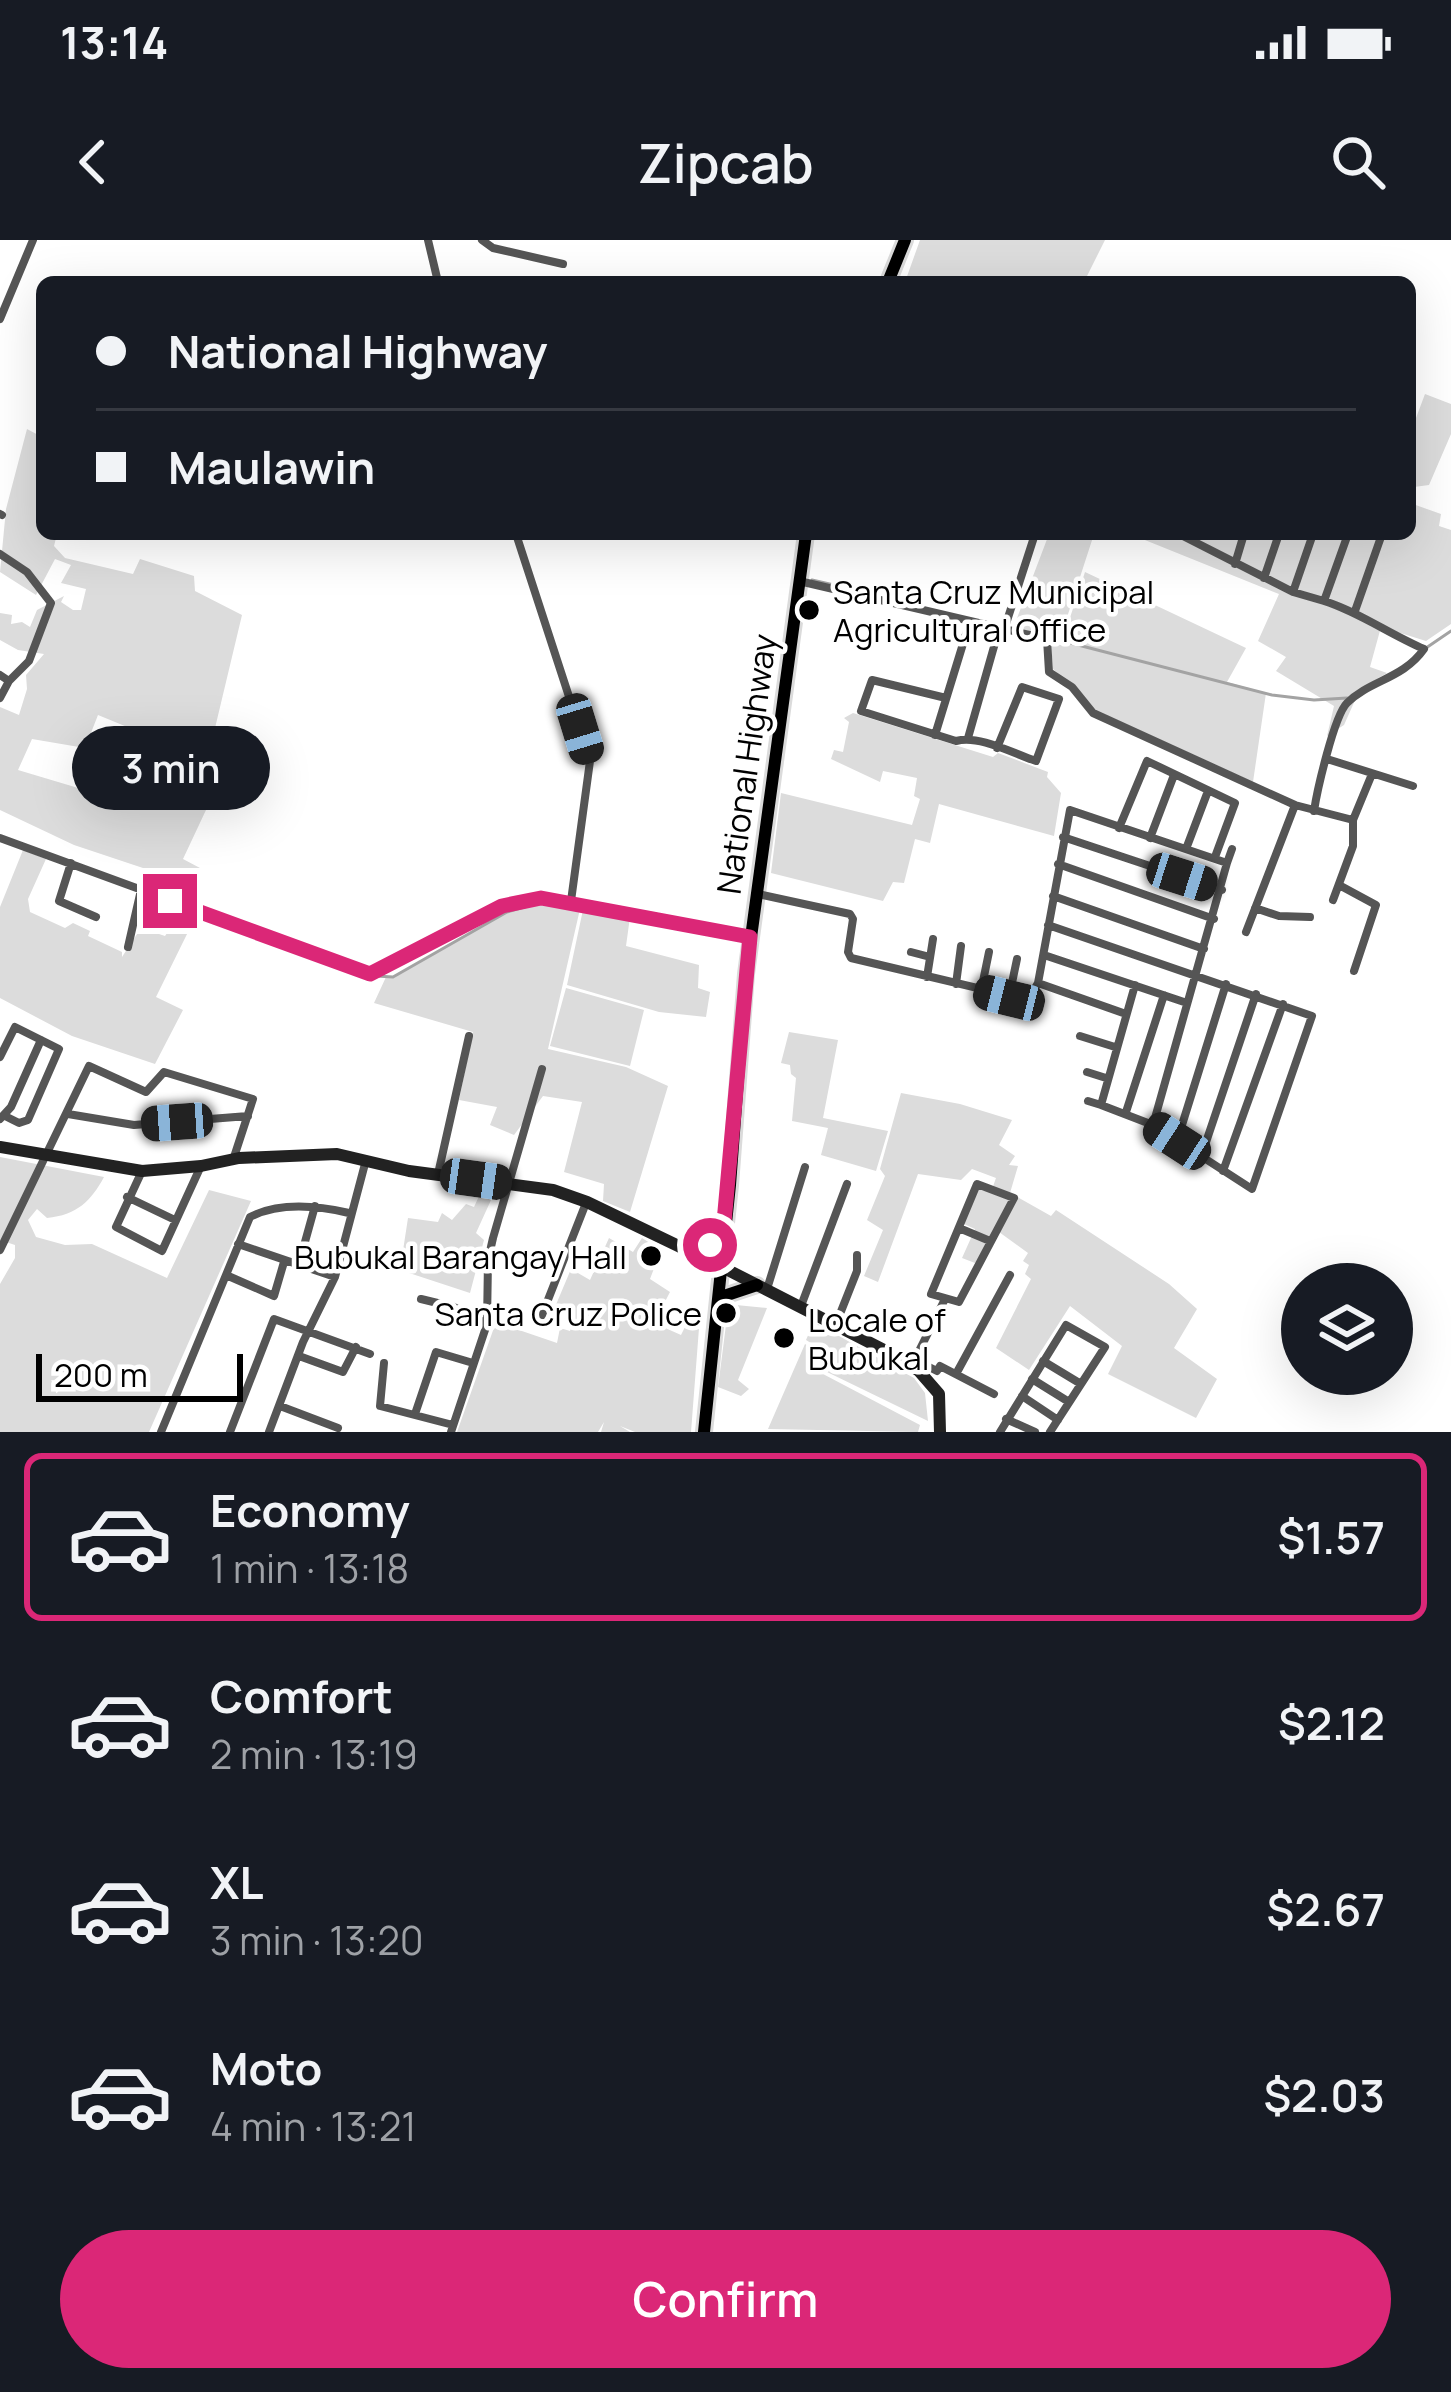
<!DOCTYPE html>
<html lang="en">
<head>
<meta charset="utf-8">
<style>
  :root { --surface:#171b24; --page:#242831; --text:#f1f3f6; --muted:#9ea1a6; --line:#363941; --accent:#db2777 }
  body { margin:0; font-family:Manrope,sans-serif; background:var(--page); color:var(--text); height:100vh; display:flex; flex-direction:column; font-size:45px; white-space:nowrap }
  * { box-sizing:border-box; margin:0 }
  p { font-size:39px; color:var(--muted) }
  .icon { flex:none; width:66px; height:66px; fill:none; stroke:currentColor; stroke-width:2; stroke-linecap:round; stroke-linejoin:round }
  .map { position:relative; height:1192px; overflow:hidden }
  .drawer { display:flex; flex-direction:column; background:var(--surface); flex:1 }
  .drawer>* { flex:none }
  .hud { position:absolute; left:36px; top:36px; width:1380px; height:264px; border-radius:18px; box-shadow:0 12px 48px #0002; display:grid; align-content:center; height:264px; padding:0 60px; background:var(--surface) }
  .buttons { position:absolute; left:1281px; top:1023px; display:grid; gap:24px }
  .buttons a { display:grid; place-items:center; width:132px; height:132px; border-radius:50%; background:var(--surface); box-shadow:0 12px 48px #0002; font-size:60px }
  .scale { position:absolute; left:36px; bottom:30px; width:207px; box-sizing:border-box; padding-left:12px; border:6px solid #000; border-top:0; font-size:33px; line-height:42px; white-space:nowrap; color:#000; -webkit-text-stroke:9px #fff; paint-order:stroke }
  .end { position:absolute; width:54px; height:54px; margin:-27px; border:15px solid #db2777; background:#fff; box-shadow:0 0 0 6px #fff }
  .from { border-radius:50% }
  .bubble { position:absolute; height:84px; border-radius:42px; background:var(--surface); box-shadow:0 12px 48px #0002; font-size:39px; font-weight:600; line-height:84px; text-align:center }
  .car { position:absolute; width:36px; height:72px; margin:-36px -18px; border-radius:15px; box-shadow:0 0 9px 3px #0007; background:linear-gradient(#222 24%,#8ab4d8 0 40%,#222 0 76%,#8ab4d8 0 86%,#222 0) }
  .hud b { display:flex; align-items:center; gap:42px; height:114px; font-size:45px }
  .hud b+b { border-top:3px solid var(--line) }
  .hud i { width:30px; height:30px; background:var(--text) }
  ul { padding:21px 0 0; list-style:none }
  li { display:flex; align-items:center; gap:36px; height:168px; margin:0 24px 18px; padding:0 36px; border:6px solid transparent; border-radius:18px }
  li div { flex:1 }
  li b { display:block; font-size:45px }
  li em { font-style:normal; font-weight:600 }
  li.active { border-color:var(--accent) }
  li>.icon { width:108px; height:108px; stroke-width:1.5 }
  .action { display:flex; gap:24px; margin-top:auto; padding:24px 60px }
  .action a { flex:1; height:138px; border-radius:72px; background:var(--accent); color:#fff; font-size:48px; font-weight:600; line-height:138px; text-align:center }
  .status { display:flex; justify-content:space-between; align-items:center; height:84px; padding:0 60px; background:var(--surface); direction:ltr }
  .status svg { height:33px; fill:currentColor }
  header { display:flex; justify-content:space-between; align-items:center; height:156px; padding:0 60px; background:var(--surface); font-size:54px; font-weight:600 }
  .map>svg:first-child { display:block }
  .green { fill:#dcdcdc; fill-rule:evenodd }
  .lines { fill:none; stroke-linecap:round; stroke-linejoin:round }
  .stream { stroke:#a3a3a3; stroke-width:3 }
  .primary-casing { stroke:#dbdbdb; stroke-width:18 }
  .minor { stroke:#555; stroke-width:8 }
  .secondary { stroke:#222; stroke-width:12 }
  .primary { stroke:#000; stroke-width:12 }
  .route { stroke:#db2777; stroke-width:15 }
  .poi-dot { fill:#000; stroke:#fff; stroke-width:4.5 }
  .labels { text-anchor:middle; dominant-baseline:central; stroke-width:9; stroke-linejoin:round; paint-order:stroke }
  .poi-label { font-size:33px; fill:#000; stroke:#fff; text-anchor:start }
  .street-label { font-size:33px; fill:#000; stroke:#fff }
</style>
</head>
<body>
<div class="status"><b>13:14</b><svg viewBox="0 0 49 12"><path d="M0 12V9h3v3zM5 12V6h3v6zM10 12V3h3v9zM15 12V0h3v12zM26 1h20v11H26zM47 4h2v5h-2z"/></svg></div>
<header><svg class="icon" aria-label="back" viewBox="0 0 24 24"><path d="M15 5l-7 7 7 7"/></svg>Zipcab<svg class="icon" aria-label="search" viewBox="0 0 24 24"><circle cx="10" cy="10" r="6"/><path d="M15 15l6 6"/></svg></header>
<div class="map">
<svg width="1451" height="1192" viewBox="0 0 1451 1192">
  <rect width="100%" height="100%" fill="#fff"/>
  <!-- green -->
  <path class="green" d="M 920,0 L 1105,0 L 1084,42 L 905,42 Z
    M 1425,154 L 1451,164 L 1451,194 L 1429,245 L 1414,247 L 1410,262 L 1410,194 Z
    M 27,189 L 42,197 L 42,294 L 57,294 L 54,306 L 65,318 L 133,334 L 140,319 L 194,336 L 195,351 L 242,375 L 210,509 L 229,521 L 183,619 L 200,628 L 185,662 L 152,651 L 158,633 L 74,605 L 0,570 L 0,467 L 19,475 L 27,449 L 26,435 L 44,414 L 18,410 L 0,400 L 0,373 L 12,375 L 11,384 L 22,382 L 30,387 L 37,370 L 64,356 L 61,362 L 73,370 L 81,370 L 86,349 L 61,343 L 71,325 L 55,319 L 36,355 L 0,332 L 6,269 ZM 98,475 L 176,507 L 145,568 L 18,530 L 32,499 L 85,508 Z
    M 1410,263 L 1441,274 L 1439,286 L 1451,290 L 1451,384 L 1426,401 L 1381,387 L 1370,427 L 1387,433 L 1360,449 L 1344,485 L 1327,496 L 1334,466 L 1276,431 L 1286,417 L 1258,401 L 1279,354 L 1130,294 L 1410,294 Z
    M 1049,294 L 1094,294 L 1059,402 L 1014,386 Z
    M 1085,332 L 1246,408 L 1227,442 L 1266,453 L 1253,542 L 1095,470 L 1053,429 L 1051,403 L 1061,405 Z
    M 853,473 L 993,517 L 998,513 L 1048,532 L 1047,537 L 1061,553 L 1054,596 L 939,564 L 930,603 L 915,599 L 904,643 L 893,642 L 883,661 L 771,633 L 781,553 L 912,585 L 920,559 L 914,556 L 917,538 L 883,531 L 880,542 L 831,519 L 834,510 L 843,512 L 849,482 L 844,478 Z
    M 23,610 L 46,619 L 28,659 L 30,672 L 65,688 L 73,683 L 90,691 L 88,696 L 122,712 L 122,717 L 141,688 L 165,696 L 172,686 L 189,690 L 156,757 L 183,770 L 155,824 L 72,796 L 0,758 L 0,667 Z
    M 542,664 L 580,669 L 548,809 L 626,827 L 668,846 L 630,972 L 603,961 L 604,944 L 564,932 L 582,862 L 543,856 L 514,895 L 490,885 L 497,867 L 459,860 L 473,792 L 374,763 L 386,737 L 393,737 L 507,672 Z
    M 584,665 L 630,677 L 626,706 L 699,725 L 698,748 L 710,752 L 706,777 L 659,772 L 567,745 Z
    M 566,748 L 644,770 L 630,826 L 550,806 Z
    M 789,792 L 838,800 L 823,878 L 888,891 L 876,931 L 821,915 L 828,888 L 792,881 L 796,838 L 791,834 L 790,825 L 781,823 Z
    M 901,853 L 960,864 L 1012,880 L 999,905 L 1015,916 L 1009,925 L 1018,926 L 1010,953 L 1051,976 L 1056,970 L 1169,1044 L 1197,1069 L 1174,1108 L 1217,1139 L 1196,1178 L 1108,1134 L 1122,1106 L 1070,1066 L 1029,1130 L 996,1108 L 1031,1039 L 1025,1034 L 1029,1025 L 1023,1021 L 1028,1013 L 999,992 L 975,1023 L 962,1018 L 975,989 L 964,984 L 976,949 L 991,952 L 996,938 L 972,929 L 961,940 L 918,934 L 878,1042 L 864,1036 L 883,990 L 867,980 L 885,936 L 880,929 Z
    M 0,917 L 104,937 C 91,961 77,975 47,978 L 37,969 L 28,980 L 36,997 L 65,1005 L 92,1004 L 167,1038 L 209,950 L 251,961 L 149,1192 L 0,1192 L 0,1044 L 15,1018 L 15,1005 L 0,1000 Z
    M 480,954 L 491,960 L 476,993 L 484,1000 L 470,1053 L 400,1030 L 408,978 L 438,982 L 442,973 L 452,980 L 466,964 L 474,967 Z
    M 609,998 L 633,1012 L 642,998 L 661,1010 L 650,1039 L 670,1052 L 654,1083 L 681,1095 L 692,1073 L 700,1075 L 691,1192 L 635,1192 L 620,1186 L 630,1192 L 601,1192 L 604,1182 L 598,1192 L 457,1192 L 496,1082 L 557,1103 L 560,1088 L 570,1091 L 574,1078 L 555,1067 L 571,1029 L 590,1040 Z
    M 736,1065 L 767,1068 L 738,1140 L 749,1149 L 741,1156 L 718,1147 L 727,1077 Z
    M 814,1082 L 914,1138 L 925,1153 L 928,1181 L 827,1132 L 832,1116 L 806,1100 Z
    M 805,1104 L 827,1118 L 823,1134 L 920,1185 L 918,1192 L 768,1189 Z"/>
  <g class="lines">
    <!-- stream -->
    <path class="stream" d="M 812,340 L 869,353
      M 1047,397 L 1272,455 L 1314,460 L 1347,458
      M 1426,408 L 1451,391
      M 145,656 L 359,735 L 393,737 L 507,672 L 542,662"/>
    <!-- primary casing -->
    <g class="primary-casing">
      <path id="primary" d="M 888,42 L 905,0
        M 689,1011 L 710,1005 L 725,991
        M 717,1072 L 727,1055 L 757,1045
        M 704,1192 L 730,945 L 746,734 L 806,294"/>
    </g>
    <!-- minor -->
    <path class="minor" d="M 428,0 L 438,42
      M 482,0 L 493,8 L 563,24
      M 0,79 L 33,0
      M 0,274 L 2,275
      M 516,294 L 590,521 L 571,661
      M 1179,294 L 1293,352 L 1324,361 L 1348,294
      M 0,314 L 27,332 L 51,363 L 29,421 L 9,441
      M 1235,324 L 1244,294
      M 1264,338 L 1279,294
      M 799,341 L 1047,399 L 1049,432 L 1072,447 L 1093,473 L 1295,565 L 1246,692
      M 1293,352 L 1313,294
      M 1355,371 L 1382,294
      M 1004,390 L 1035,294
      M 0,435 L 9,441 L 0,458
      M 946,458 L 872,440 L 861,471 L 956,501 C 980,495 1012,513 1036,521 L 1059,459 L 1022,447 L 997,508
      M 935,495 L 970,381
      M 968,498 L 999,389
      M 1327,519 L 1413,546
      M 1295,565 L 1353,580 L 1353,606 L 1333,660
      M 1314,571 C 1317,551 1334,476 1347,463 C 1370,440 1403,439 1424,409 C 1389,394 1359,372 1324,361
      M 1353,580 L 1372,534
      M 1119,588 L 1147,521 L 1235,563 L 1215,617
      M 1063,597 L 1222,650
      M 0,598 L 371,734 L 502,666 L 541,658 L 750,697
      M 1150,598 L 1174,535
      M 1186,609 L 1208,551
      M 71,623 L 59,661 L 96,677
      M 1227,623 L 1232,609
      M 1058,624 L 1214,679
      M 1339,645 L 1376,665 L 1354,731
      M 758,654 L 850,674 L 853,679 L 848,712 L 851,718 L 1028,760 L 1038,743 L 1070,570 L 1227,623 L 1153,885
      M 1053,656 L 1204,709
      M 1255,668 L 1279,676 L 1310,677
      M 1048,685 L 1312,776 L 1252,949 L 1153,885 L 1101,865 L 1135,745
      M 128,707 L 141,650
      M 911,712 L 930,717
      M 1044,715 L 1187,763
      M 927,737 L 933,699
      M 1038,743 L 1126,774
      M 956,744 L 961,706
      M 981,751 L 989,712
      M 1009,757 L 1017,719
      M 1080,796 L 1115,807
      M 0,817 L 15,787 L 59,809 L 28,880 L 19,883 L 5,876
      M 1087,832 L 1106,838
      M 1088,861 L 1101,865
      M 1126,872 L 1164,755
      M 68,874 L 134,885 L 248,876
      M 0,879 L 11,867 L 41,800
      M 1177,901 L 1226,744
      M 1201,917 L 1256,754
      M 142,931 L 116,987 L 162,1011 L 200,928
      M 1223,931 L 1283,764
      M 438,934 L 469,796
      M 977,944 L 1014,958 L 959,1062 L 931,1054 Z
      M 127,957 L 175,980
      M 959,988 L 990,1001
      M 238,1004 L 335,1037
      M 0,1010 L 89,826 L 146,852 L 164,832 L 253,859 L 234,917
      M 298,1027 L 315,966
      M 226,1035 L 274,1056 L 284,1022
      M 767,1049 L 805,927
      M 421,1059 L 454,1067 L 487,1084
      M 801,1066 L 847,944
      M 542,1075 L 586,963
      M 836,1084 L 857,1031 L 857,1015
      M 299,1116 L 343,1132 L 356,1107
      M 915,1119 L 945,1059
      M 915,1120 L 937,1131 L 940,1126 L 994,1154
      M 1043,1121 L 1081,1144
      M 384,1123 L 380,1166 L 453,1185
      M 956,1134 L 1010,1035
      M 1032,1139 L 1069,1162
      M 1022,1156 L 1058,1180
      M 280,1166 L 338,1188
      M 415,1174 L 436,1112 L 473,1123
      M 1006,1179 L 1035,1192
      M 161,1192 L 250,977 C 279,962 319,966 349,973
      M 230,1192 L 274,1079 L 370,1114
      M 269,1192 L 303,1102 L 335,1037 L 366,920
      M 451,1192 L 487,1084 L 488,1020 L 493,998 L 542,829
      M 1000,1192 L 1066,1085 L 1105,1107 L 1050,1192"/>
    <!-- secondary -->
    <path class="secondary" d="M 0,907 L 142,931 L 201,926 L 239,918 L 337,914 L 409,931 L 553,950 L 587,962 L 720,1026 L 892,1114 L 919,1131 L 939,1154 L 940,1192"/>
    <!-- primary -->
    <use href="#primary" class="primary"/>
  </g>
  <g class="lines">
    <!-- route -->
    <path class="route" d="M 170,661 L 370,734 L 502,666 L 541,658 L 750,697 L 720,1026 L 689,1011 L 710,1005"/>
  </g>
  <!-- markers -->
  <g class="poi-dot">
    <circle cx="809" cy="370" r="12"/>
    <circle cx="651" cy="1016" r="12"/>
    <circle cx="726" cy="1073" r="12"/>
    <circle cx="784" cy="1098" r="12"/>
  </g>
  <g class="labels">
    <!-- poi labels -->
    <g class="poi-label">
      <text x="833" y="351">Santa Cruz Municipal<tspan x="833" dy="38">Agricultural Office</tspan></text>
      <text x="627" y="1016" text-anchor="end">Bubukal Barangay Hall</text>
      <text x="702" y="1073" text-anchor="end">Santa Cruz Police</text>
      <text x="808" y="1079">Locale of<tspan x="808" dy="38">Bubukal</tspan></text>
    </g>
    <!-- street labels -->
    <g class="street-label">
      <text transform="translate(746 524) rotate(-82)">National Highway</text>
    </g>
  </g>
</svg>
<div class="buttons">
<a><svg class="icon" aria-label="layers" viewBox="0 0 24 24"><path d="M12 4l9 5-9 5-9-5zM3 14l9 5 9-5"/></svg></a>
</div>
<div class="scale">200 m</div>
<i class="end from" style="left:710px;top:1005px"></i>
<i class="end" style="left:170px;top:661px"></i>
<div class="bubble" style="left:72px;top:486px;width:198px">3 min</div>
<i class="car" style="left:580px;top:489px;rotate:163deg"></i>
<i class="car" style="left:1182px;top:637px;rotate:108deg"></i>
<i class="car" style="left:1009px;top:758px;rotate:284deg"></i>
<i class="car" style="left:177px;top:882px;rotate:266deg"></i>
<i class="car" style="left:1177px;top:901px;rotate:303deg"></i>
<i class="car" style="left:476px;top:939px;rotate:98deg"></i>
<div class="hud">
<b><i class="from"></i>National Highway</b>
<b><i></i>Maulawin</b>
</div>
</div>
<section class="drawer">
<ul>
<li class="active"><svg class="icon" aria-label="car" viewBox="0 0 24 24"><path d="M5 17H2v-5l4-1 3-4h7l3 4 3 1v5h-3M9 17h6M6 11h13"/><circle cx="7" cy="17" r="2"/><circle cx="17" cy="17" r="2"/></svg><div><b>Economy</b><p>1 min · 13:18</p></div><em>$1.57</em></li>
<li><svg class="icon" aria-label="car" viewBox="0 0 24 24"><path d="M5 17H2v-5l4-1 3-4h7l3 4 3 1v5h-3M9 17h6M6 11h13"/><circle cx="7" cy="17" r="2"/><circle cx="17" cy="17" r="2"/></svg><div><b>Comfort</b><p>2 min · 13:19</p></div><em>$2.12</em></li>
<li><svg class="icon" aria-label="car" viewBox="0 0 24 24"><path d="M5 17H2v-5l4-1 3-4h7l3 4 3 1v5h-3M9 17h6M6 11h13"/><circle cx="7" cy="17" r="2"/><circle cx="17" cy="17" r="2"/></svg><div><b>XL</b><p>3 min · 13:20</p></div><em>$2.67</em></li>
<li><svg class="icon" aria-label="car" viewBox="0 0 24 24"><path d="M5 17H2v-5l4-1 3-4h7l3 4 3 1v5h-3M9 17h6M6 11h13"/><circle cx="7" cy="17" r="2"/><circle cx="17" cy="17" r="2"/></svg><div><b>Moto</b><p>4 min · 13:21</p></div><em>$2.03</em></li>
</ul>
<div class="action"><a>Confirm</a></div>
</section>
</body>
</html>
